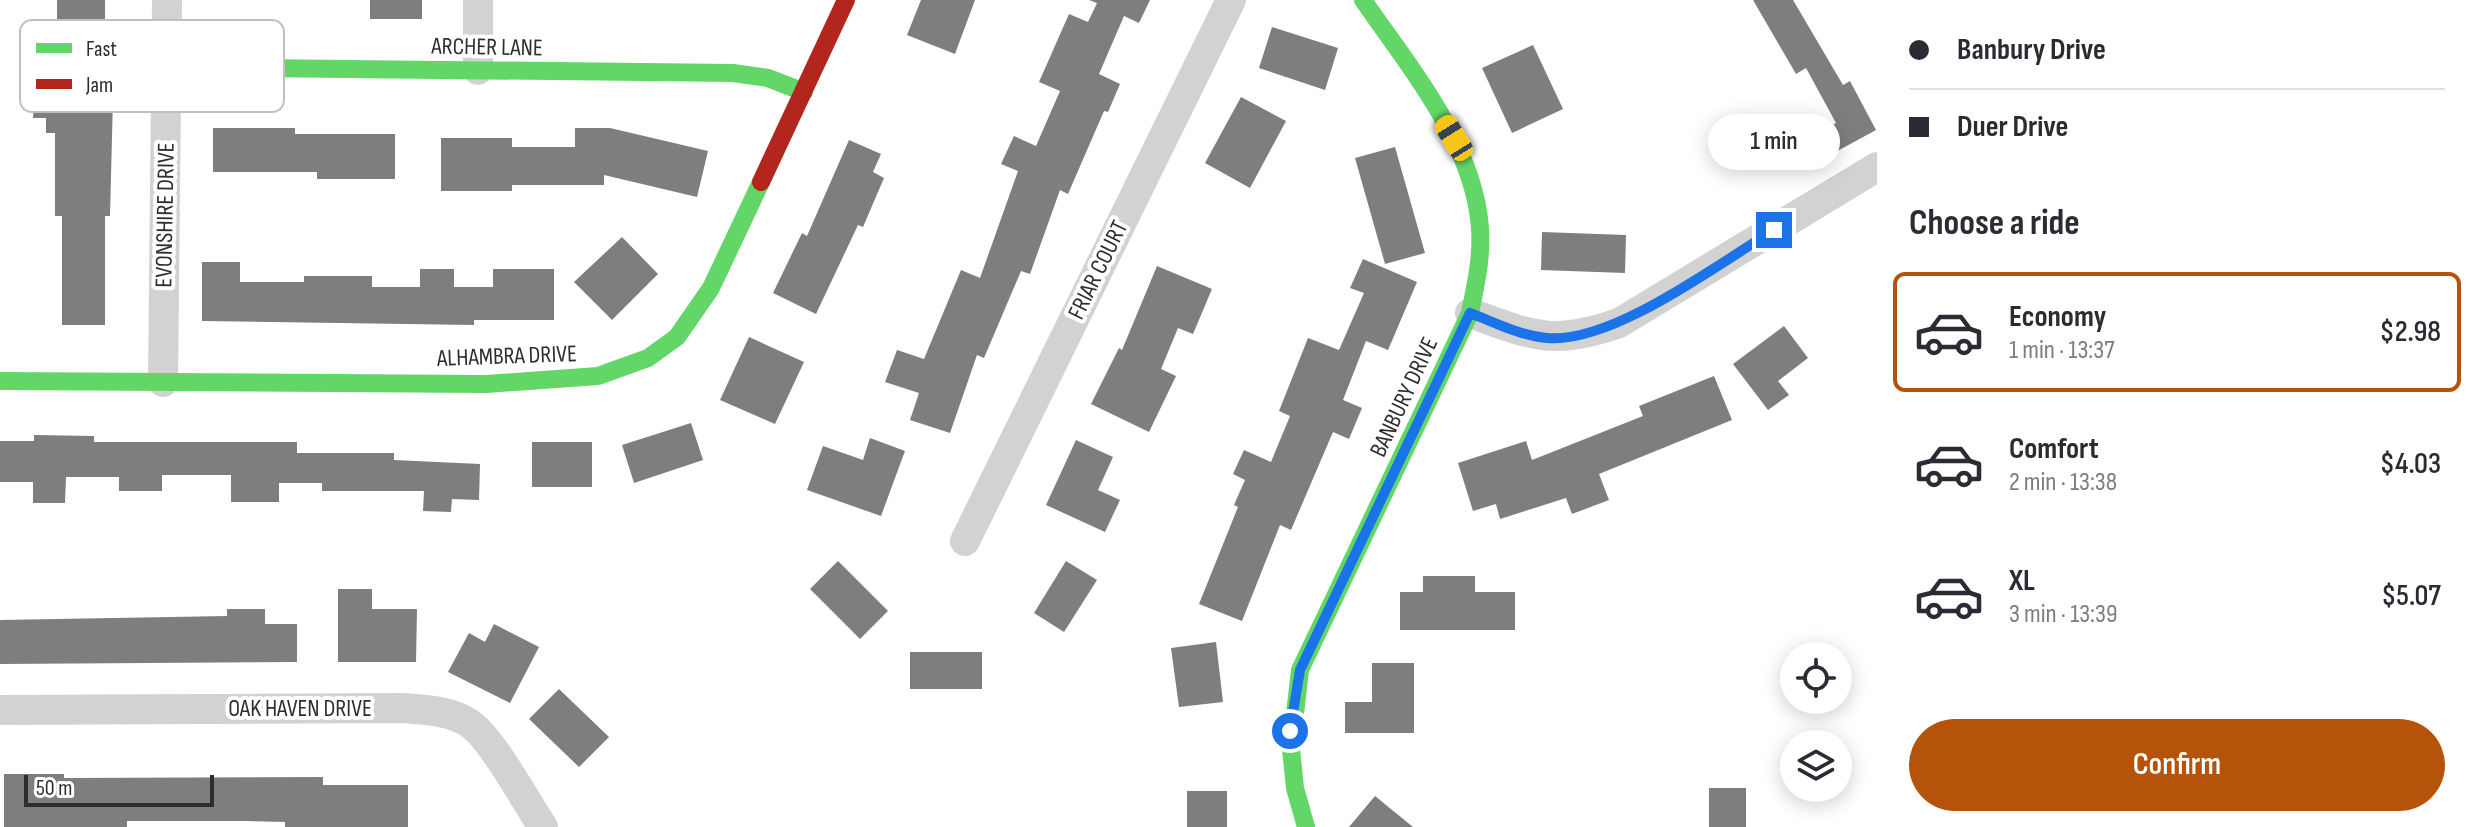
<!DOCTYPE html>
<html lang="en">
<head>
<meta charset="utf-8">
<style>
  :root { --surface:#fff; --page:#f2f2f3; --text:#2b2b33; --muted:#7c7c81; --line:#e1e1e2; --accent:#b45309 }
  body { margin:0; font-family:"Sofia Sans Condensed",sans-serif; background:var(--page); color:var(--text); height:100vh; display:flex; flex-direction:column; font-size:30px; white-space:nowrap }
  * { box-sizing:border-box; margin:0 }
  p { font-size:26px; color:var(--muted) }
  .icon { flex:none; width:44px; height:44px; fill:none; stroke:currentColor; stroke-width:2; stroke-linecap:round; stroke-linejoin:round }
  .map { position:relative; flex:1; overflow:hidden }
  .sheet { display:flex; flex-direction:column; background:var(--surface); width:600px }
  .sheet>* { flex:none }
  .hud { display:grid; align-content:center; height:176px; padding:0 32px; background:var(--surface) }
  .tools { position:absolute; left:1780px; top:642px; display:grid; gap:16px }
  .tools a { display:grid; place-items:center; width:72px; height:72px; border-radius:50%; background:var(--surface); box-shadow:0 4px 20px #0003; font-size:40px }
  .scale { position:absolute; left:24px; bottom:20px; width:190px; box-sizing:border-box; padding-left:8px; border:4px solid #2d2d2d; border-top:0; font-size:22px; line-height:28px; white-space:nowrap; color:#2d2d2d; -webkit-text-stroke:6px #fff; paint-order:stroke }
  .end { position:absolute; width:36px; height:36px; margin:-18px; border:10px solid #1a73e8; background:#fff; box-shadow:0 0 0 4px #fff }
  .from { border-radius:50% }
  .bubble { position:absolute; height:56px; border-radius:28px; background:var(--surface); box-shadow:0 4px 20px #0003; font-size:26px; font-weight:600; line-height:56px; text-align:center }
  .car { position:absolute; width:24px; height:48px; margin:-24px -12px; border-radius:10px; box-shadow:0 0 6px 2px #0007; background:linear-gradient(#f5c518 24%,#345 0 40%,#f5c518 0 76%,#345 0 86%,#f5c518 0) }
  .hud b { display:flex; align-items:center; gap:28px; height:76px; font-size:30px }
  .hud b+b { border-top:2px solid var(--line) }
  .hud i { width:20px; height:20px; background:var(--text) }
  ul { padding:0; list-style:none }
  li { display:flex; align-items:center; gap:24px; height:120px; margin:0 16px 12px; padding:0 16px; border:4px solid transparent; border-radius:12px }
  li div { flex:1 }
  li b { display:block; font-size:30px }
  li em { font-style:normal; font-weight:600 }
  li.on { border-color:var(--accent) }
  li>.icon { width:72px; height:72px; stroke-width:1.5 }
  h2 { padding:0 32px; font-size:36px; line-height:96px }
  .cta { display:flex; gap:16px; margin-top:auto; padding:16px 32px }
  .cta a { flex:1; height:92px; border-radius:48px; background:var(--accent); color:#fff; font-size:32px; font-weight:600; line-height:92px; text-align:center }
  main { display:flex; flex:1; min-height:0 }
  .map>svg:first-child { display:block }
  .building { fill:#7e7e7e }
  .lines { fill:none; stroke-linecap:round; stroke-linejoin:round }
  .street { stroke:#d2d2d2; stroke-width:30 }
  .fast { stroke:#63d668; stroke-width:18 }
  .jam { stroke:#b3261e; stroke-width:18 }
  .route { stroke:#1a73e8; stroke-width:10 }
  .labels { text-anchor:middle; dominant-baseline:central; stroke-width:8; stroke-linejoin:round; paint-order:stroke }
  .street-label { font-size:24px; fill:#2d2d2d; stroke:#fff }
  .key { fill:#fff; stroke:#c0c0c0; stroke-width:2 }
  .key-label { font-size:22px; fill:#2d2d2d }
</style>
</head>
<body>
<main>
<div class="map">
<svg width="1877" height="827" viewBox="0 0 1877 827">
  <rect width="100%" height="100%" fill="#fff"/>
  <!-- building -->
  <path class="building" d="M 57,0 L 105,0 L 105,35 L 90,35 L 89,97 L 113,97 L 110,216 L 105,216 L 105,325 L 62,325 L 62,216 L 55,216 L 55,133 L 46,133 L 46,118 L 33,118 L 34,97 L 47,97 L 47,58 L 57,58 Z
    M 370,0 L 422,0 L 422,19 L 370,19 Z
    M 921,0 L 975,0 L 955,54 L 907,35 Z
    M 1089,0 L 1150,0 L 1139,23 L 1124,16 L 1099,74 L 1120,84 L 1108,112 L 1104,111 L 1068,194 L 1060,190 L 1030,274 L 1021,271 L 984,358 L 977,355 L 950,433 L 910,420 L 919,393 L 885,382 L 897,350 L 924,359 L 961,270 L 980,278 L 1018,171 L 1001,164 L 1014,136 L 1036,146 L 1060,91 L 1039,82 L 1069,14 L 1088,22 L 1097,3 Z
    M 1753,0 L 1793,0 L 1843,85 L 1850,81 L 1876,130 L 1808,167 L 1796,144 L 1836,123 L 1806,68 L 1796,74 Z
    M 1272,27 L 1338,48 L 1325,90 L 1259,68 Z
    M 1533,45 L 1563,109 L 1512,133 L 1482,68 Z
    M 1241,97 L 1286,121 L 1250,188 L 1205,163 Z
    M 213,128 L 295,128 L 295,134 L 395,134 L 395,179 L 317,179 L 317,172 L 213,172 Z
    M 575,128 L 610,128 L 708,151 L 697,197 L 604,175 L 604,185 L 512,185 L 512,191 L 441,191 L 441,138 L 512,138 L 512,147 L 575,147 Z
    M 849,140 L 881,154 L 873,172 L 884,178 L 863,227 L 858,225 L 816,314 L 773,293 L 802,233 L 807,236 Z
    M 1395,147 L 1425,253 L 1385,264 L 1355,158 Z
    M 1542,232 L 1626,235 L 1625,273 L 1541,270 Z
    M 622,237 L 658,274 L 612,320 L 574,282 Z
    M 1363,259 L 1417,282 L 1388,350 L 1366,341 L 1343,400 L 1362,408 L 1349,439 L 1333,432 L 1291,530 L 1280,525 L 1242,621 L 1199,604 L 1238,507 L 1234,505 L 1245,480 L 1233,474 L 1244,450 L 1271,462 L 1290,416 L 1279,411 L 1308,338 L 1339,350 L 1364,293 L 1350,288 Z
    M 202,262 L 240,262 L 240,282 L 304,282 L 304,276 L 372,276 L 372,287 L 420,287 L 420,269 L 454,269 L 454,287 L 493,287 L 493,269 L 554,269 L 554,320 L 474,320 L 474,325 L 202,321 Z
    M 1157,266 L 1212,289 L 1193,334 L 1178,328 L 1161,369 L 1176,376 L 1149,432 L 1091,404 L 1119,348 L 1122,350 Z
    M 1784,326 L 1808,358 L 1778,381 L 1789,395 L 1768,410 L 1733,364 Z
    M 749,337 L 804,362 L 775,424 L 720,400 Z
    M 1714,376 L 1732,420 L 1599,474 L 1609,500 L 1572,514 L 1566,498 L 1500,519 L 1496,504 L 1473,511 L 1458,463 L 1526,441 L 1532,460 L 1643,416 L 1639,406 Z
    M 691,423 L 703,460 L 634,483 L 622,445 Z
    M 34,435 L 94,436 L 94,442 L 297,442 L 297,453 L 394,453 L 394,460 L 480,464 L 479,500 L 452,499 L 451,512 L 423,511 L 424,491 L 322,491 L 322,483 L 279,483 L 279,502 L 231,502 L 231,475 L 162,475 L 162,491 L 119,491 L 119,477 L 66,477 L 65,503 L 33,503 L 33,482 L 0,482 L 0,441 L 34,441 Z
    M 870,438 L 905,451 L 881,516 L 807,490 L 823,446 L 863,460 Z
    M 1076,440 L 1113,457 L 1098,490 L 1120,500 L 1105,532 L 1046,505 Z
    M 532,442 L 592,442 L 592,487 L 532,487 Z
    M 838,561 L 888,611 L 860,639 L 810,589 Z
    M 1066,561 L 1097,580 L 1064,632 L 1034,613 Z
    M 1423,576 L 1475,576 L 1475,592 L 1515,592 L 1515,630 L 1400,630 L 1400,592 L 1423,592 Z
    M 338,589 L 372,589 L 372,609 L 417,609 L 416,662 L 338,662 Z
    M 227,609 L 265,609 L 265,624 L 297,624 L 297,662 L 0,664 L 0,620 L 227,616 Z
    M 494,624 L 539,647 L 510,703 L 448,672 L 469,633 L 485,642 Z
    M 1216,642 L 1223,702 L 1179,707 L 1171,648 Z
    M 910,652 L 982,652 L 982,689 L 910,689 Z
    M 1372,663 L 1414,663 L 1414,733 L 1345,733 L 1345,702 L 1372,702 Z
    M 559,689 L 609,737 L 579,767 L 529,719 Z
    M 4,774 L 64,774 L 64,778 L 323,777 L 323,785 L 408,785 L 408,827 L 285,827 L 285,822 L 246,821 L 127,821 L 127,827 L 4,827 Z
    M 1709,788 L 1746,788 L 1746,827 L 1709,827 Z
    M 1187,791 L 1227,791 L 1227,827 L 1187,827 Z
    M 1375,796 L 1413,827 L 1349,827 Z"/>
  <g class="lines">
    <!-- street -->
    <path class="street" d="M 478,70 L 478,0
      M 1470,313 C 1533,336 1554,346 1619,323 L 1877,167
      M 163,382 L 167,0
      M 965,541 L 1231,0
      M 0,710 L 402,708 C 424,710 449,710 469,723 C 492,738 526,802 543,827"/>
    <!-- fast -->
    <path class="fast" d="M 167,67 L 733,73 L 768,78 L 804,92
      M 0,381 L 486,384 L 598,376 L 648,358 L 677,337 L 711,288 L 761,182
      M 1306,827 L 1295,788 L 1291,749 L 1300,670 L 1470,313 C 1476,284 1482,257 1480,228 C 1474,143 1409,67 1363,0"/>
    <!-- jam -->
    <path class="jam" d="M 761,182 L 846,0"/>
  </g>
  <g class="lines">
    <!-- route -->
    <path class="route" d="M 1290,731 L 1300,670 L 1470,313 C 1494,322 1521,336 1547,338 C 1612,344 1718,264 1774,230"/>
  </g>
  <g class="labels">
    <!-- street labels -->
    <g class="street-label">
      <text transform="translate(487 47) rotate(1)">ARCHER LANE</text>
      <text transform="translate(165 215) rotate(-89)">EVONSHIRE DRIVE</text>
      <text transform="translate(1098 270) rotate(-64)">FRIAR COURT</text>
      <text transform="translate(507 356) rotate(-2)">ALHAMBRA DRIVE</text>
      <text transform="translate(1404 397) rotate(-65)">BANBURY DRIVE</text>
      <text x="300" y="708">OAK HAVEN DRIVE</text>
    </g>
  </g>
  <!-- legend -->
  <rect x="20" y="20" width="264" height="92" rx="12" class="key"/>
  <rect x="36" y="43" width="36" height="10" fill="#63d668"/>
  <rect x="36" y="79" width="36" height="10" fill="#b3261e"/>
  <g class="key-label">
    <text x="86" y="56">Fast</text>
    <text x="86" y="92">Jam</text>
  </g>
</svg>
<div class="tools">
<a><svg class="icon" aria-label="locate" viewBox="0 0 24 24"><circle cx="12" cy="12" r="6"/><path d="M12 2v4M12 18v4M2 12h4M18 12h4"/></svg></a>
<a><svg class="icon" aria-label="layers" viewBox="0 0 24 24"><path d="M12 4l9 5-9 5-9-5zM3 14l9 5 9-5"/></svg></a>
</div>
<div class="scale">50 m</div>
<i class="end from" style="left:1290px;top:731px"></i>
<i class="end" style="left:1774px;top:230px"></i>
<div class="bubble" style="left:1708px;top:114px;width:132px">1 min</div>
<i class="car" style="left:1454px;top:138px;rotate:328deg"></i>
</div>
<section class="sheet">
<div class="hud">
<b><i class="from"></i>Banbury Drive</b>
<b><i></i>Duer Drive</b>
</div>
<h2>Choose a ride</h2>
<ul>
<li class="on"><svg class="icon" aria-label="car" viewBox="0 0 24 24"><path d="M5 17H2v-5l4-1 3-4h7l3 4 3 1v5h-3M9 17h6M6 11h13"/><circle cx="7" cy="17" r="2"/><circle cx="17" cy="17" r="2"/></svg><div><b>Economy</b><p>1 min · 13:37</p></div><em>$2.98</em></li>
<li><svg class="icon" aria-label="car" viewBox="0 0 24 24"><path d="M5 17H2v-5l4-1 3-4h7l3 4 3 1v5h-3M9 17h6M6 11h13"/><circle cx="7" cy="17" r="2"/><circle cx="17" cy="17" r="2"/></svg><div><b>Comfort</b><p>2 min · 13:38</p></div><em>$4.03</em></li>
<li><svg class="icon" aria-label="car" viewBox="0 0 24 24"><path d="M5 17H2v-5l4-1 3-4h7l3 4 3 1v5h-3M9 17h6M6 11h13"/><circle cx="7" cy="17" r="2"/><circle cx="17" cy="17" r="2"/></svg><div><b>XL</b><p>3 min · 13:39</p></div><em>$5.07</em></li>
</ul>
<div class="cta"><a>Confirm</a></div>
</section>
</main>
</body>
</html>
